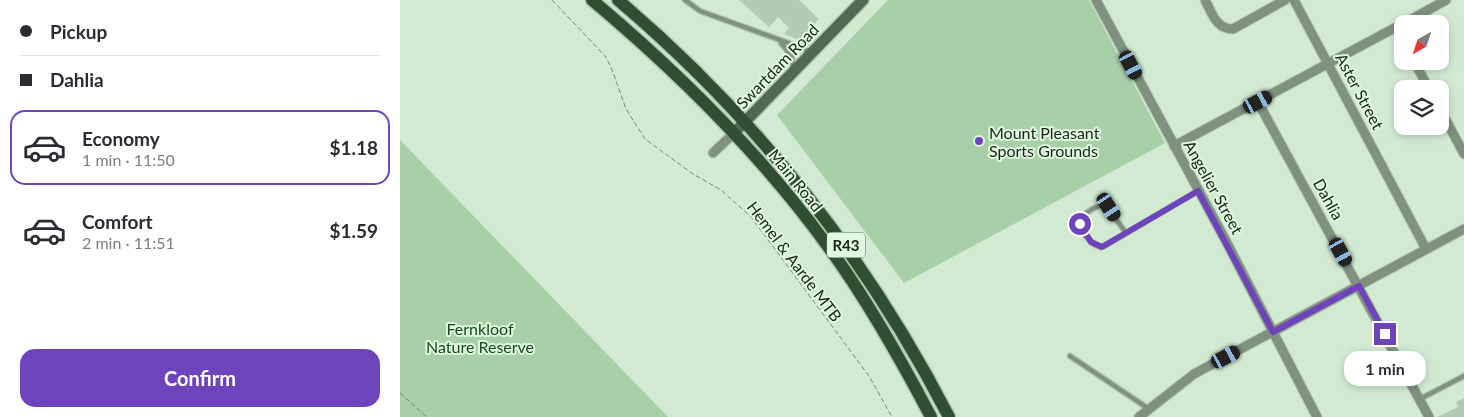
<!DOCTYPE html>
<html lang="en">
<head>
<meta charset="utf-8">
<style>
  :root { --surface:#fff; --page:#f7f7f7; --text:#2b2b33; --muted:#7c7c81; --line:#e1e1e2; --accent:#6e44bc }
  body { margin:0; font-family:Lato,sans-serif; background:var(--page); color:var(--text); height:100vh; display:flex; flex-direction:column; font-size:19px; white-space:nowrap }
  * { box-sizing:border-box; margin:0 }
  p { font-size:16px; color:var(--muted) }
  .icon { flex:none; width:28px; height:28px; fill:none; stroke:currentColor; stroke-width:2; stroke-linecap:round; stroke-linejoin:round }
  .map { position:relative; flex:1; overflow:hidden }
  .drawer { display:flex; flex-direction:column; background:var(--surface); width:400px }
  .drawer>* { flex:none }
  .hud { display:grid; align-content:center; height:110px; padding:0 20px; background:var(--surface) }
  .needle { width:32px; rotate:219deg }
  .controls { position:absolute; left:994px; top:15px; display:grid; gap:10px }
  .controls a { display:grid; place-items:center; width:55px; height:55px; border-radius:10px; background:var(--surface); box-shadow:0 2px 8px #0003; font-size:25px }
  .end { position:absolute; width:22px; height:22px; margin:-11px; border:6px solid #6e44bc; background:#fff; box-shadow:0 0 0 2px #fff }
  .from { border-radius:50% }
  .bubble { position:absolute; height:35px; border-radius:15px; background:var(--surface); box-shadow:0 2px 8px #0003; font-size:16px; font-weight:700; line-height:35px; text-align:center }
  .car { position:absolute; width:15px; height:30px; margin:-15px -8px; border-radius:6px; box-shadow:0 0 4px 1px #0007; background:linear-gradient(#222 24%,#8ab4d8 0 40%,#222 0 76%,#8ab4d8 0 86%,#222 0) }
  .hud b { display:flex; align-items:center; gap:18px; height:48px; font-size:19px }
  .hud b+b { border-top:1px solid var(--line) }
  .hud i { width:12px; height:12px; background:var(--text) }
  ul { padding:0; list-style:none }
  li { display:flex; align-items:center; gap:15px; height:75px; margin:0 10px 8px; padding:0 10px; border:2px solid transparent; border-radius:15px }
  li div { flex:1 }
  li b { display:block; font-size:19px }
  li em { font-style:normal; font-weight:700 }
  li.on { border-color:var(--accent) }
  li>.icon { width:45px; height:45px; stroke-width:1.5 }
  .primary-button { display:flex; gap:10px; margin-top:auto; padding:10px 20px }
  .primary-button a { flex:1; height:58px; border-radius:15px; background:var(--accent); color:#fff; font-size:20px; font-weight:700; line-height:58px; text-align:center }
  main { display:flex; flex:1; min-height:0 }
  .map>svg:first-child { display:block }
  .green { fill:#a8cfa8 }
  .building { fill:#b3cab3 }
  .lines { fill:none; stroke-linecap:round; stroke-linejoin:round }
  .lane-casing { stroke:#b1c6b1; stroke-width:7 }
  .street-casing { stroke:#b1c6b1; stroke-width:11 }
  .secondary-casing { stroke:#b1c6b1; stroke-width:14 }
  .primary-casing { stroke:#b1c6b1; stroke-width:15 }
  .path { stroke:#768776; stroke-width:1; stroke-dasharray:5 2.5; stroke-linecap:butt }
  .lane { stroke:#809180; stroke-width:4.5 }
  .street { stroke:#809180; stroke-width:9 }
  .secondary { stroke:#516952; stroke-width:11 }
  .primary { stroke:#304e31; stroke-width:12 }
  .route { stroke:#6e44bc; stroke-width:6 }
  .poi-dot { fill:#6e44bc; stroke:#dff8df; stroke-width:2 }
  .labels { text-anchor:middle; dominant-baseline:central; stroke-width:4; stroke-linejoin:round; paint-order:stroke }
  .shield { fill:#dff8df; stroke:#566456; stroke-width:1 }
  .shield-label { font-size:15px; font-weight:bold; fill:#1b241b }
  .street-label { font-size:16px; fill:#1b241b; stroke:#dff8df }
  .poi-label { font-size:16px; fill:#1b241b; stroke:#dff8df; text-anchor:start }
  .park-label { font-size:16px; fill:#124c1a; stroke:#dff8df }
</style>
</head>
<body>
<main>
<section class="drawer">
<div class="hud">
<b><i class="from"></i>Pickup</b>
<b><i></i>Dahlia</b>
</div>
<ul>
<li class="on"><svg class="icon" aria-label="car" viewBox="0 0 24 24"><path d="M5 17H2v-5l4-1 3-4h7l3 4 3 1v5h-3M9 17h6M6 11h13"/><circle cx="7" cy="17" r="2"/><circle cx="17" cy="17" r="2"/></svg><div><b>Economy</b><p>1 min · 11:50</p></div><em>$1.18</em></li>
<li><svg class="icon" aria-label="car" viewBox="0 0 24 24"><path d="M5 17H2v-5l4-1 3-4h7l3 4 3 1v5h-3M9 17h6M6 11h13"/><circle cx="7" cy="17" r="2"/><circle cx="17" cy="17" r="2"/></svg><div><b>Comfort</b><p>2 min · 11:51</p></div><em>$1.59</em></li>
</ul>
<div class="primary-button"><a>Confirm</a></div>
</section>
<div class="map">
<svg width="1064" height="417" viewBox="0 0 1064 417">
  <rect width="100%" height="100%" fill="#d2ead2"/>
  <!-- green -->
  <path class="green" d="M 488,0 L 689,0 L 765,143 L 504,283 L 377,115 Z
    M 0,140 L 268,417 L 0,417 Z"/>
  <!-- building -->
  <path class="building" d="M 339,0 L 399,0 L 419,19 L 399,40 L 384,34 L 389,28 L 378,17 L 369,27 Z
    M 1064,398 L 1064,417 L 1037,417 L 1058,407 L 1056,402 Z"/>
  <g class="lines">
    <!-- lane casing -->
    <g class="lane-casing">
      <path id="lane" d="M 285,0 L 300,11 L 405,49 L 409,54
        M 381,43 L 392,56 L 393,69
        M 726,233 L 706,205 C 700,204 682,213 680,221 C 678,231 693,246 701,247 L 704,246 L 798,191
        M 670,356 L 749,409
        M 1020,399 L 1064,376"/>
    </g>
    <!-- street casing -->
    <g class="street-casing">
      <path id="street" d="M 696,0 L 827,243 L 917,417
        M 805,0 C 812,13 816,29 833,29 L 885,0
        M 894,0 L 1026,249
        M 1003,24 L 1046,0
        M 996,28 L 1002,39
        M 1014,61 L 1029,89
        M 858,102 L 1029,417
        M 1040,109 L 1064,154
        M 774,146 L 1002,24
        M 313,153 L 334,133
        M 739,417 L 794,374 L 1064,229"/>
    </g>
    <!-- secondary casing -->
    <g class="secondary-casing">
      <path id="secondary" d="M 334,133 L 463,0"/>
    </g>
    <!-- primary casing -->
    <g class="primary-casing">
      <path id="primary" d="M 192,0 C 279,73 360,153 427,245 C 467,299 500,358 531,417
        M 218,0 C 356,117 466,256 549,417"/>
    </g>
    <!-- path -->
    <path class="path" d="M 152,0 L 206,57 L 213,72 L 226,109 L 245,139 L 293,174 L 321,190 L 351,217 L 469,376 L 492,417
      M 0,393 L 27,417"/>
    <!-- lane -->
    <use href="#lane" class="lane"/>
    <!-- street -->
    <use href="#street" class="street"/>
    <!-- secondary -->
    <use href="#secondary" class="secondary"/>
    <!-- primary -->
    <use href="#primary" class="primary"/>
  </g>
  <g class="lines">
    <!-- route -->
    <path class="route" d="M 680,224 L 691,242 L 702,247 L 798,191 L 873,332 L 959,286 L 985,334"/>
  </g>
  <!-- markers -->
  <circle class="poi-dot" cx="579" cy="141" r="5"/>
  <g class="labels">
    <!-- shield labels -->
    <rect class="shield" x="427" y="232.5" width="38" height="25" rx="4"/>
    <g class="shield-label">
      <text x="446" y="245">R43</text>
    </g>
    <!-- street labels -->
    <g class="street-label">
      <text transform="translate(377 66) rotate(-46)">Swartdam Road</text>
      <text transform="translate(960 91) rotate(62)">Aster Street</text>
      <text transform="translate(396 180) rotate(51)">Main Road</text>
      <text transform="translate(814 187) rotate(61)">Angelier Street</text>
      <text transform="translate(929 199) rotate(61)">Dahlia</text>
      <text transform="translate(395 261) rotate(53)">Hemel &amp; Aarde MTB</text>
    </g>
    <!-- poi labels -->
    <g class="poi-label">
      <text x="589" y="132">Mount Pleasant<tspan x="589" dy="18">Sports Grounds</tspan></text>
    </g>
    <!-- park labels -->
    <g class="park-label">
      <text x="80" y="328">Fernkloof<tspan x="80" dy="18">Nature Reserve</tspan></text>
    </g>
  </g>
</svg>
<div class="controls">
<a><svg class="needle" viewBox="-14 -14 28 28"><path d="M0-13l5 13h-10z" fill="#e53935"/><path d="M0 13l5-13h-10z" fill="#7c7c81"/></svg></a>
<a><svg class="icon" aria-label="layers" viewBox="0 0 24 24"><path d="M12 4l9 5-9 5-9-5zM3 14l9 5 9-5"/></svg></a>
</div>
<i class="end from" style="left:680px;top:224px"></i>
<i class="end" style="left:985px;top:334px"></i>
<div class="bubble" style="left:944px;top:351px;width:82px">1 min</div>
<i class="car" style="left:731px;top:65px;rotate:152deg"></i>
<i class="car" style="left:858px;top:102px;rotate:62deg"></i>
<i class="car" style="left:709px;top:207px;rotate:147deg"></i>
<i class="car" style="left:941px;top:252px;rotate:151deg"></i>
<i class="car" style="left:826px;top:357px;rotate:62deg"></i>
</div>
</main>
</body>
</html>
